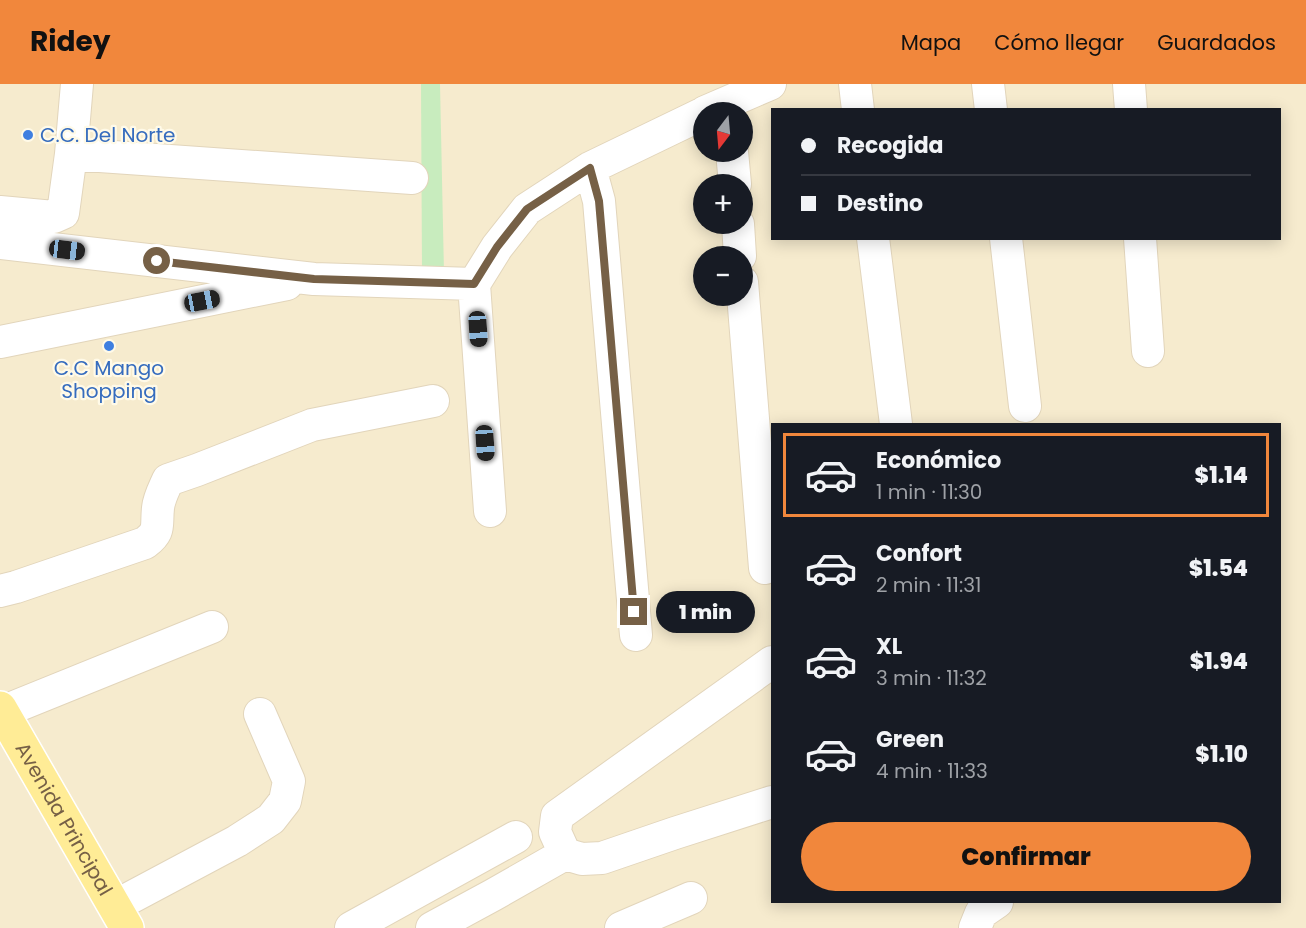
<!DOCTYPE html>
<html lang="es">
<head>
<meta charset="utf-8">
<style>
  :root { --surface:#171b24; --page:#20242c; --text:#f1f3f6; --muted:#9ea1a6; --line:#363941; --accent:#f1873c }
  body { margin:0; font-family:Poppins,sans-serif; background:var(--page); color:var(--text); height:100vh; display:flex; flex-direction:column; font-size:22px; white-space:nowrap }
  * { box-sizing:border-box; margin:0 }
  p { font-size:20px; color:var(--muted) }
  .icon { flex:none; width:33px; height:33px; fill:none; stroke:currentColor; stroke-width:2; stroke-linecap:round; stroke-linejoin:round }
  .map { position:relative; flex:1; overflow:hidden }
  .panel { position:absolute; left:771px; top:339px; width:510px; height:480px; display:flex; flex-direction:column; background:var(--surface); border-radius:0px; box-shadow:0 3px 15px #0003 }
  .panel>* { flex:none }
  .hud { position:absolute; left:771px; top:24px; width:510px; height:132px; border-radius:0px; box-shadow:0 3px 15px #0003; display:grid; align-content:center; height:132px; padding:0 30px; background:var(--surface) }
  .needle { width:39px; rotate:196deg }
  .tools { position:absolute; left:693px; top:18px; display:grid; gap:12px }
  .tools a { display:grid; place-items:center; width:60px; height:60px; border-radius:50%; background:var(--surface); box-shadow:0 3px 15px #0003; font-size:30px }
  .end { position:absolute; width:27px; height:27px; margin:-14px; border:8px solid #766046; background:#fff; box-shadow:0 0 0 3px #fff }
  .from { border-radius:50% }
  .bubble { position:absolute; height:42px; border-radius:21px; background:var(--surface); box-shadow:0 3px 15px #0003; font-size:20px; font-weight:800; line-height:42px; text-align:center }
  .car { position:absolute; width:18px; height:36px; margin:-18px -9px; border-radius:8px; box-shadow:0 0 4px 2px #0007; background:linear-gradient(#222 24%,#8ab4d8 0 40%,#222 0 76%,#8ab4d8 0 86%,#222 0) }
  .hud b { display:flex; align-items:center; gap:21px; height:57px; font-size:22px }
  .hud b+b { border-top:2px solid var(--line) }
  .hud i { width:15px; height:15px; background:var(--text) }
  ul { padding:10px 0 0; list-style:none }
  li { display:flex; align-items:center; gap:18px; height:84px; margin:0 12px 9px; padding:0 18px; border:3px solid transparent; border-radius:0px }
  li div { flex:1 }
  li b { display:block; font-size:22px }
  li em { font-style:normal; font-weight:800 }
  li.selected { border-color:var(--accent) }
  li>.icon { width:54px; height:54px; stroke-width:1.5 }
  .primary-button { display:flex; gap:12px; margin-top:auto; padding:12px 30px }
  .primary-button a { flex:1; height:69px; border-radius:36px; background:var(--accent); color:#111; font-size:24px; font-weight:800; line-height:69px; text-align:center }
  header { display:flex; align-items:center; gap:36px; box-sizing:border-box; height:84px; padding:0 30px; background:var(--accent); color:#111 }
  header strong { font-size:28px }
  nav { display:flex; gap:33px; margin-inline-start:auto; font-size:21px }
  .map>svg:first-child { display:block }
  .residential { fill:#f6ebce; fill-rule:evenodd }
  .green { fill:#c8ecbe }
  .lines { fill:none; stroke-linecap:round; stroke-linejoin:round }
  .minor-casing { stroke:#e2d5bb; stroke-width:34 }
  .major-casing { stroke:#fff; stroke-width:36 }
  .minor { stroke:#fff; stroke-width:32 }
  .major { stroke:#ffec96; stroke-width:33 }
  .route { stroke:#766046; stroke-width:8 }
  .shop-dot { fill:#3f7fe0; stroke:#fffae8; stroke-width:2 }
  .labels { text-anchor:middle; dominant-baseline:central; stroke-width:4.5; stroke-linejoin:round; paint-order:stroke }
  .shop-label { font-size:20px; fill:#366cbe; stroke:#fffae8; text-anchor:start }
  .street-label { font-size:20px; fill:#766046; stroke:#fffae8 }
</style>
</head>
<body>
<header>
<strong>Ridey</strong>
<nav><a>Mapa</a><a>Cómo llegar</a><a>Guardados</a></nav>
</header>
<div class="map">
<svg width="1306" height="844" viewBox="0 0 1306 844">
  <rect width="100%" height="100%" fill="#fef8e0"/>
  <!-- residential -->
  <path class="residential" d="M 0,0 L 1306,0 L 1306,844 L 0,844 ZM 772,26 L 1280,26 L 1280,154 L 772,154 ZM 704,28 L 742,28 L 742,68 L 704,68 ZM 704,100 L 742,100 L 742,140 L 704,140 ZM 704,172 L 742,172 L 742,212 L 704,212 ZM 772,340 L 1280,340 L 1280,818 L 772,818 Z"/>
  <!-- green -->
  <path class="green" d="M 421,0 L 440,0 L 444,189 L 422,188 Z"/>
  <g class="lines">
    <!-- minor casing -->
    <g class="minor-casing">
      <path id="minor" d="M 855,0 L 858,26
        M 988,0 L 991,26
        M 1129,0 L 1131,26
        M 705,28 L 770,0
        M 732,68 L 735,100
        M 71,70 L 412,94
        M 590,84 L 599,117 L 636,551
        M 0,128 L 54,133 L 63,129 L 71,70 L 77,0
        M 738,140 L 740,172
        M 873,154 L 896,340
        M 1006,154 L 1025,322
        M 1140,154 L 1148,267
        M 0,159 L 314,195 L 474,200
        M 742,198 L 765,484
        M 0,258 L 287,200
        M 490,427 L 474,200 L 497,163 L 527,125 L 590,84 L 704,29
        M 0,507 L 16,503 L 145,459 C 161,447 156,442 158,424 C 159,414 164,405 168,396 L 197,386 L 312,341 L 433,317
        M 2,628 L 212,543
        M 565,770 L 555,748 L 557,732 L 772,578
        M 115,822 L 237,757 L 271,735 L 285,717 L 289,697 L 260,630
        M 351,844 L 516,753
        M 432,844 L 493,811 L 565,770 L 582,775 L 602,774 L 675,749 L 772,718
        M 621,844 L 691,814
        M 975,844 L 981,829 L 997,818"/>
    </g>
    <!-- major casing -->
    <g class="major-casing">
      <g id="major">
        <path id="s1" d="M 0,624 L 127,844"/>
      </g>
    </g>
    <!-- minor -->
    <use href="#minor" class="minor"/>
    <!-- major -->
    <use href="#major" class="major"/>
  </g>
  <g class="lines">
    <!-- route -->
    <path class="route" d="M 157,177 L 314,195 L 474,200 L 497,163 L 527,125 L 590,84 L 599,117 L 634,528"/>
  </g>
  <!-- markers -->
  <g class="shop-dot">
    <circle cx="28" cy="51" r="6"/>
    <circle cx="109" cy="262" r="6"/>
  </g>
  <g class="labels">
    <!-- shop labels -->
    <g class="shop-label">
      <text x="40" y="51">C.C. Del Norte</text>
      <text x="109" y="284" text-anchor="middle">C.C Mango<tspan x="109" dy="23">Shopping</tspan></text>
    </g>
    <!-- street labels -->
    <g class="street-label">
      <text stroke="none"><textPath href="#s1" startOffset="128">Avenida Principal</textPath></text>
    </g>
  </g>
</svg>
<div class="tools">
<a><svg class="needle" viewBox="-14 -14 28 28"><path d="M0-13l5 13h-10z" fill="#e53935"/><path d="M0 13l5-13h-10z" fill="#9ea1a6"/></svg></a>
<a>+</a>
<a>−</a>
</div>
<i class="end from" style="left:157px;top:177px"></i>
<i class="end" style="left:634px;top:528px"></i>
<div class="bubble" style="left:656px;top:507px;width:99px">1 min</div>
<i class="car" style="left:67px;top:166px;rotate:97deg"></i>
<i class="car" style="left:202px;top:217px;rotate:79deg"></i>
<i class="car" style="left:478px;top:245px;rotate:176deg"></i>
<i class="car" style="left:485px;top:359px;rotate:176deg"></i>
<div class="hud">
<b><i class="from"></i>Recogida</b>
<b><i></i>Destino</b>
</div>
<section class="panel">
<ul>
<li class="selected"><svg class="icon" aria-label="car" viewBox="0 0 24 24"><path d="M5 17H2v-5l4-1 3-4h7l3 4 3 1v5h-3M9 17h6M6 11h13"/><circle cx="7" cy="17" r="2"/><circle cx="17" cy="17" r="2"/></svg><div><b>Económico</b><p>1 min · 11:30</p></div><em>$1.14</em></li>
<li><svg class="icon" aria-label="car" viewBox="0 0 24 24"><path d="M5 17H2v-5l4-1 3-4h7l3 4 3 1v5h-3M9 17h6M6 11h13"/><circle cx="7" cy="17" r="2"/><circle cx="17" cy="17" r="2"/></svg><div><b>Confort</b><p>2 min · 11:31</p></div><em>$1.54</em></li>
<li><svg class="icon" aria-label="car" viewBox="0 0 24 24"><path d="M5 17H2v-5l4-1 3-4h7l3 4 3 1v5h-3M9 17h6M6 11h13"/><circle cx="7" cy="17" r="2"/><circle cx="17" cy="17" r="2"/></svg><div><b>XL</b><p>3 min · 11:32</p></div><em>$1.94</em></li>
<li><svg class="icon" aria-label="car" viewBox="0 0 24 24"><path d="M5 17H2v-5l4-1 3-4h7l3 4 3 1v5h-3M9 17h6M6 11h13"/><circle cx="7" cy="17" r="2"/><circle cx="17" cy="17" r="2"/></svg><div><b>Green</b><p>4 min · 11:33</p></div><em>$1.10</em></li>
</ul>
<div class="primary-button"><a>Confirmar</a></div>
</section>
</div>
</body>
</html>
